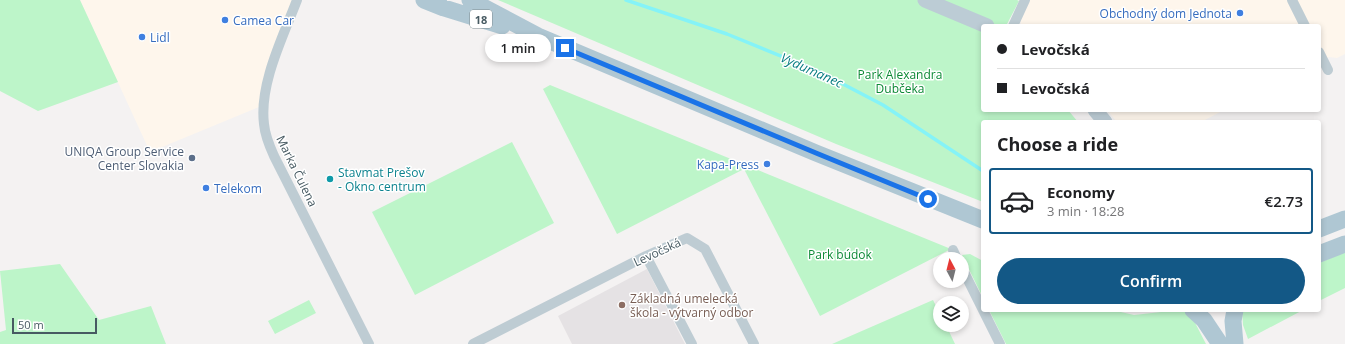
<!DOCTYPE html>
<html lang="en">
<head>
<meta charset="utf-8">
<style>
  :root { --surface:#fff; --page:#f2f2f2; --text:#202124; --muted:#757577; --line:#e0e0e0; --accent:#135886 }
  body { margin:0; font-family:"Open Sans",sans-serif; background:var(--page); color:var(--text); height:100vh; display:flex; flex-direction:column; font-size:15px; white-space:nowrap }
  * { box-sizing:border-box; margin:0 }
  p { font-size:13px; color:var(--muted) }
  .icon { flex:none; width:22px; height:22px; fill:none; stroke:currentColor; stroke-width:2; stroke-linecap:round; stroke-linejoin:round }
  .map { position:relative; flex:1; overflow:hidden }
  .panel { position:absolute; left:981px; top:120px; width:340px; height:192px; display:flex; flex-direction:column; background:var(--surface); border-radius:4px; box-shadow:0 2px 6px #0003 }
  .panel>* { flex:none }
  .guide { position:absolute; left:981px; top:24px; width:340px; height:88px; border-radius:4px; box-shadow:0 2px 6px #0003; display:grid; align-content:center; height:88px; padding:0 16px; background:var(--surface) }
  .needle { width:26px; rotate:353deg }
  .buttons { position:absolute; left:933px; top:252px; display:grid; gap:8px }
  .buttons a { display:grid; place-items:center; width:36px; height:36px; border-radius:50%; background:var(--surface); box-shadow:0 2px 6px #0003; font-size:20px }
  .scale { position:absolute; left:12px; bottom:10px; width:85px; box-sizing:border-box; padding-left:4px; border:2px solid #475a62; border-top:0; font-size:11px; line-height:14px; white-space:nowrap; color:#475a62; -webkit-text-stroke:3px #fff; paint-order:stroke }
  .end { position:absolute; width:18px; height:18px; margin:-9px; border:5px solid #1a73e8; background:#fff; box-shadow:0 0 0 2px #fff }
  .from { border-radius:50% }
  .bubble { position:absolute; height:28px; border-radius:14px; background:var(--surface); box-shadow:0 2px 6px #0003; font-size:13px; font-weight:600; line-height:28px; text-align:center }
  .guide b { display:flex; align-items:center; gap:14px; height:38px; font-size:15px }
  .guide b+b { border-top:1px solid var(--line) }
  .guide i { width:10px; height:10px; background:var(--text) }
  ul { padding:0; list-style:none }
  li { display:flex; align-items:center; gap:12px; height:66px; margin:0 8px 6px; padding:0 8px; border:2px solid var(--line); border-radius:4px }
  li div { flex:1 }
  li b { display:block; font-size:15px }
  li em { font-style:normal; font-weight:600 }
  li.current { border-color:var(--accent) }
  li>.icon { width:36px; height:36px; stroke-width:1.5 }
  h2 { padding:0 16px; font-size:18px; line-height:48px }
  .button { display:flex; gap:8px; margin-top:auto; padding:8px 16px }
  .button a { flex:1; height:46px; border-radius:24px; background:var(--accent); color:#fff; font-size:16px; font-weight:600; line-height:46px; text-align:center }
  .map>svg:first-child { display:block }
  .commercial { fill:#fef6ec }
  .education { fill:#e5e2e4 }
  .green { fill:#bdf5c9 }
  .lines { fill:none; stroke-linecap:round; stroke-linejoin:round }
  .stream { stroke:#85f3f7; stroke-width:3.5 }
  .street { stroke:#beccd3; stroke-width:10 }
  .secondary { stroke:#bcccd5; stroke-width:15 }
  .primary { stroke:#afc7d3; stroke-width:17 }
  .route { stroke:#1a73e8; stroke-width:5 }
  .shop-dot { fill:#3f7fe0; stroke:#fff; stroke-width:1.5 }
  .service-dot { fill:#5c6f8a; stroke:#fff; stroke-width:1.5 }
  .culture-dot { fill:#0f9aa8; stroke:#fff; stroke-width:1.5 }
  .education-dot { fill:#8d6e63; stroke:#fff; stroke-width:1.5 }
  .labels { text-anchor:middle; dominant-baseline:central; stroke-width:3; stroke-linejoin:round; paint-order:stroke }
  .shield { fill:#fff; stroke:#7e8c91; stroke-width:1 }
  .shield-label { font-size:11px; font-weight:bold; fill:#475a62 }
  .shop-label { font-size:12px; fill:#366cbe; stroke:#fff; text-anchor:start }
  .park-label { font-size:12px; fill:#0c8935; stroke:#fff }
  .service-label { font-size:12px; fill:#4e5e75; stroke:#fff; text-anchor:end }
  .street-label { font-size:12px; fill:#475a62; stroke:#fff }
  .culture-label { font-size:12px; fill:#0d838f; stroke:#fff; text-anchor:start }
  .education-label { font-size:12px; fill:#785e54; stroke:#fff; text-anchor:start }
  .water-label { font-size:13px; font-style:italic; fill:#067c80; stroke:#fff }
</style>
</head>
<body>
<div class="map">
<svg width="1345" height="344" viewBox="0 0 1345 344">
  <rect width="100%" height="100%" fill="#f4f2f2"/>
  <!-- commercial -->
  <path class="commercial" d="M 80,0 L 294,0 L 264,105 L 150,152 Z
    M 1019,0 L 1345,0 L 1345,54 L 1337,58 L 1329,57 L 1319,62 L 1319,26 L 1021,26 Z
    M 1107,110 L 1224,110 L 1201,122 L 1117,122 Z"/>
  <!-- education -->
  <path class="education" d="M 647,269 L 685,344 L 572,344 L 558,316 Z"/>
  <!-- green -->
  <path class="green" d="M 0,0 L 80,0 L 118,82 L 38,111 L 0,91 Z
    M 498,0 L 1017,0 L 1019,1 L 1006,26 L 983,26 L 983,110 L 1068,110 L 1078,122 L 983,122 L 983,202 L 836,144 Z
    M 550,85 L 951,249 L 820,316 L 744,169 L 617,234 L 543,89 Z
    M 512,142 L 554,223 L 415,295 L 372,212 Z
    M 1345,252 L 1345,288 L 1319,301 L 1319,263 Z
    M 970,254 L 983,261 L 983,298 L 962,255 Z
    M 60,264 L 99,320 L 151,306 L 166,344 L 0,344 L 0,332 L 6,330 L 0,271 Z
    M 309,300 L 316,313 L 275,334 L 268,321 Z
    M 933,300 L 940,314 L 940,325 L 946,325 L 955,344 L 832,344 Z
    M 989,310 L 1112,310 L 1134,315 L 1161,312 L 1161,310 L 1186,310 L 1189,311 L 1206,344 L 1006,344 Z
    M 1242,310 L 1303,310 L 1248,339 L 1243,325 Z"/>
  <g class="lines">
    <!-- stream -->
    <path class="stream" d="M 626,0 L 727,34 L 820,72 L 883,105 L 983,171"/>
    <!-- street -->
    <path class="street" d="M 297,0 C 283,37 259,84 264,124 C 265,135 269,145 274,156 L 369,344
      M 1292,0 L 1305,26
      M 1013,26 L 1025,0
      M 1319,52 L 1328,70
      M 953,250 L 957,259
      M 646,256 L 692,344
      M 962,268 L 983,310
      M 983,310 L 1000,344
      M 473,344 L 646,256 L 687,238 L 705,249 L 754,344"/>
    <!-- secondary -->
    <path class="secondary" d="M 925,0 L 987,26
      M 1095,110 L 1105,122"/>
    <!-- primary -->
    <path class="primary" d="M 424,0 L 444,8 L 502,26
      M 470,0 L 538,36 L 816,153 L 983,220
      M 1319,229 L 1345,219
      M 1319,254 L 1345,244
      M 1193,310 L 1204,320 L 1220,344
      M 1235,344 L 1233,321 L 1235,310"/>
  </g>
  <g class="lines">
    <!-- route -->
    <path class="route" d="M 565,48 L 816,153 L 928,199"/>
  </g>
  <!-- markers -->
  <g class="shop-dot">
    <circle cx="1240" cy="13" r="4"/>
    <circle cx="225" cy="20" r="4"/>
    <circle cx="142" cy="37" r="4"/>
    <circle cx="767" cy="164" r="4"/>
    <circle cx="206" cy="188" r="4"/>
  </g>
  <circle class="service-dot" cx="192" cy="158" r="4"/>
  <circle class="culture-dot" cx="330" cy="179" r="4"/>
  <circle class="education-dot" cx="622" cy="305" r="4"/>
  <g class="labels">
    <!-- shield labels -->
    <rect class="shield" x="470" y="10" width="22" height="18" rx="3"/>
    <g class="shield-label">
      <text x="481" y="19">18</text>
    </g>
    <!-- shop labels -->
    <g class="shop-label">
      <text x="1232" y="13" text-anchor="end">Obchodný dom Jednota</text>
      <text x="233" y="20">Camea Car</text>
      <text x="150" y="37">Lidl</text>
      <text x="759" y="164" text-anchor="end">Kapa-Press</text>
      <text x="214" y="188">Telekom</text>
    </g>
    <!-- park labels -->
    <g class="park-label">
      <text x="900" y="74">Park Alexandra<tspan x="900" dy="14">Dubčeka</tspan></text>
      <text x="840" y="254">Park búdok</text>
    </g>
    <!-- service labels -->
    <g class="service-label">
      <text x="184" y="151">UNIQA Group Service<tspan x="184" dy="14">Center Slovakia</tspan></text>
    </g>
    <!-- street labels -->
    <g class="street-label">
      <text transform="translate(297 171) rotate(64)">Marka Čulena</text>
      <text transform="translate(657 252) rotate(-25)">Levočská</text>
    </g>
    <!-- culture labels -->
    <g class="culture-label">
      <text x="338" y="172">Stavmat Prešov<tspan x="338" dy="14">- Okno centrum</tspan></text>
    </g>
    <!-- education labels -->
    <g class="education-label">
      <text x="630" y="298">Základná umelecká<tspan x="630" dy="14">škola - výtvarný odbor</tspan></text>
    </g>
    <!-- water labels -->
    <g class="water-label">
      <text transform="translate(812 70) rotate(24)">Vydumanec</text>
    </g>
  </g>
</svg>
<div class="buttons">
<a><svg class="needle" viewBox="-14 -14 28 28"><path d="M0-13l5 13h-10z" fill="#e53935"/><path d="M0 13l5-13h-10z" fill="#757577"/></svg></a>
<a><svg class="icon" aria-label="layers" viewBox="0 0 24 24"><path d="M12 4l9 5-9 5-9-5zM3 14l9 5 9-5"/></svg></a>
</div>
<div class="scale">50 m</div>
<i class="end from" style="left:928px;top:199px"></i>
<i class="end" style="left:565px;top:48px"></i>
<div class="bubble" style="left:485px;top:34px;width:66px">1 min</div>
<div class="guide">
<b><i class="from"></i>Levočská</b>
<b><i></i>Levočská</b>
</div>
<section class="panel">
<h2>Choose a ride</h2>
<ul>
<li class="current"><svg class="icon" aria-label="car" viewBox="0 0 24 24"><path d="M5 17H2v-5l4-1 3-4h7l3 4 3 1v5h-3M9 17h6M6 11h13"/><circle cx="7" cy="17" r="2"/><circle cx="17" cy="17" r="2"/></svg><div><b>Economy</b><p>3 min · 18:28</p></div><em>€2.73</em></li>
</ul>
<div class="button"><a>Confirm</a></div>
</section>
</div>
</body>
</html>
